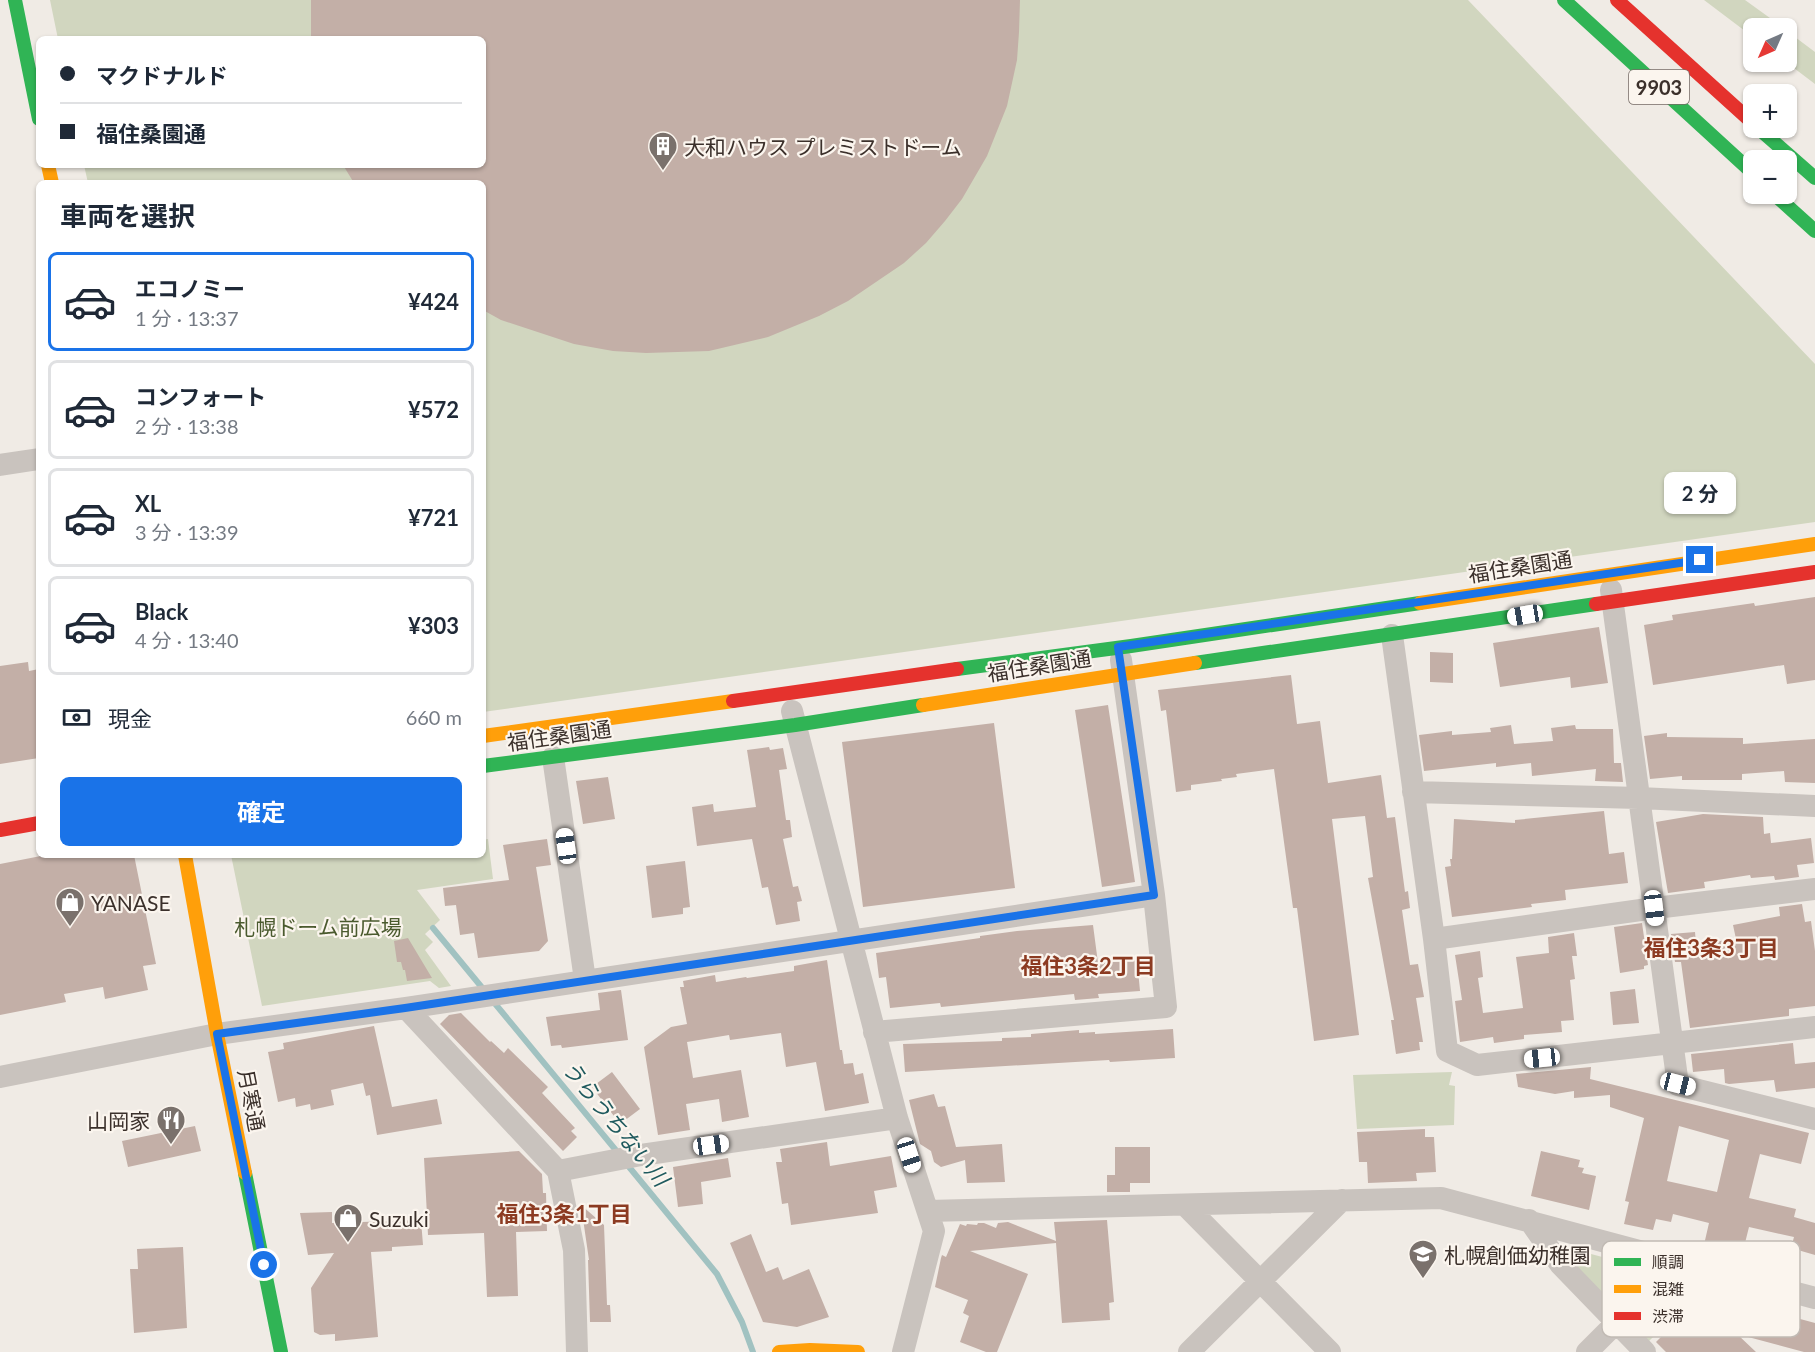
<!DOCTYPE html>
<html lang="ja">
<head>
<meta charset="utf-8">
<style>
  :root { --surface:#fff; --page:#f2f2f3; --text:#1f2937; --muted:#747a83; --line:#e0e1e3; --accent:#1a73e8 }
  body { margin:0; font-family:Lato,"Noto Sans JP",sans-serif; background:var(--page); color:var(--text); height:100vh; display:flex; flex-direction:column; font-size:22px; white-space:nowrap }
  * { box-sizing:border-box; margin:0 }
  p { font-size:20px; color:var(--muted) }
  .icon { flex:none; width:33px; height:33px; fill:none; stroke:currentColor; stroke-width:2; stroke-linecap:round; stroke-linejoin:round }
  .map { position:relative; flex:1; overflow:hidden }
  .sheet { position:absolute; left:36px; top:180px; width:450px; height:678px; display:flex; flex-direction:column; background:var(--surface); border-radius:9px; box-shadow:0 2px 4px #0004 }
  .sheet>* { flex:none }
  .banner { position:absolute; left:36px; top:36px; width:450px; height:132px; border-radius:9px; box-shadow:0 2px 4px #0004; display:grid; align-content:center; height:132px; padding:0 24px; background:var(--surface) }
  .needle { width:39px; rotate:225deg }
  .controls { position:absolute; left:1743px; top:18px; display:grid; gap:12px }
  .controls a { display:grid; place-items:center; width:54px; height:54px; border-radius:9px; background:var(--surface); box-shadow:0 2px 4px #0004; font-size:30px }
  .end { position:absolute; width:27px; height:27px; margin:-14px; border:8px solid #1a73e8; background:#fff; box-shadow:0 0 0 3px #fff }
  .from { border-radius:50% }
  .bubble { position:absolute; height:42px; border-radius:9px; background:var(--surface); box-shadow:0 2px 4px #0004; font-size:20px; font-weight:700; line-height:42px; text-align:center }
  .car { position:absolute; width:18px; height:36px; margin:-18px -9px; border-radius:8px; box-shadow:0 0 4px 2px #0007; background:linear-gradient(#fff 24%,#345 0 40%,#fff 0 76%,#345 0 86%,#fff 0) }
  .banner b { display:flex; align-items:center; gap:21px; height:57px; font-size:22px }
  .banner b+b { border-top:2px solid var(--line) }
  .banner i { width:15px; height:15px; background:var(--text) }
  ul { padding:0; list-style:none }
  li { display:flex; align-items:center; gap:18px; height:99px; margin:0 12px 9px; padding:0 12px; border:3px solid var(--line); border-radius:9px }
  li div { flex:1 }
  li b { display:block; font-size:22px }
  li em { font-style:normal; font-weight:700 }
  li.current { border-color:var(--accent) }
  li>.icon { width:54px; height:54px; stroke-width:1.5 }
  h2 { padding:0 24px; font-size:27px; line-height:72px }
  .pay { display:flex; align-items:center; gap:15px; height:66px; padding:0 24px; font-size:22px }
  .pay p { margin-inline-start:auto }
  .cta { display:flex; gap:12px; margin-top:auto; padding:12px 24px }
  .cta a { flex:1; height:69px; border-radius:9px; background:var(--accent); color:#fff; font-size:24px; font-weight:700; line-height:69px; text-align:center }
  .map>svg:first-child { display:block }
  .green { fill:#d1d6bf }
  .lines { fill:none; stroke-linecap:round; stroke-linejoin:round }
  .stream { stroke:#a1c2c1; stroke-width:6 }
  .building { fill:#c3afa7; fill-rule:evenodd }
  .street { stroke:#c9c3be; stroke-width:22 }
  .fast { stroke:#30b455; stroke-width:14 }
  .slow { stroke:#ff9f0a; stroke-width:14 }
  .jam { stroke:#e5322d; stroke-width:14 }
  .route { stroke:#1a73e8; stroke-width:8 }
  .labels { text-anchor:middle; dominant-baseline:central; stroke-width:4.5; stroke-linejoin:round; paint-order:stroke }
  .shield { fill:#fbf5ee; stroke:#756b66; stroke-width:1.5 }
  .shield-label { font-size:20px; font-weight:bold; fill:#3b302b }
  .poi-label { font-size:21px; fill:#3b302b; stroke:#fbf5ee; text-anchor:start }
  .street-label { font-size:21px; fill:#3b302b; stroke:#fbf5ee }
  .park-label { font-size:21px; fill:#4a5a2e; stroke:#fbf5ee }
  .neighbourhood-label { font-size:22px; font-weight:bold; fill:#8c3b22; stroke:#fbf5ee }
  .water-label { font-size:22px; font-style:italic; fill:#1f5a5e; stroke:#fbf5ee }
  .key { fill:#fbf5ee; stroke:#c1bab4; stroke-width:1.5 }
  .key-label { font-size:16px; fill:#3b302b }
</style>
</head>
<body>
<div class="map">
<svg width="1815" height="1352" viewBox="0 0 1815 1352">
  <rect width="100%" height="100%" fill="#f0ebe5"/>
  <!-- green -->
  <path class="green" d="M 50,0 L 1468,0 L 1815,364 L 1815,522 L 483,712 L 483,183 L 88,183 L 84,165 L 483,165 L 483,39 L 58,39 Z
    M 1704,0 L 1745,0 L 1784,28 L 1754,28 L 1753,37 Z
    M 1787,31 L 1815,52 L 1815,84 L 1786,62 Z
    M 488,839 L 493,879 L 417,890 L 440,920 L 425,934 L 433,942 L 425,950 L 451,986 L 439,988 L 430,981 L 262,1006 L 231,855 L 483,855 L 483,840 Z
    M 1452,1072 L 1449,1085 L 1455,1086 L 1454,1125 L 1357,1129 L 1353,1075 Z
    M 1580,1251 L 1706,1285 L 1649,1341 L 1571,1261 Z"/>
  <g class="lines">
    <!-- stream -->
    <path class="stream" d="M 433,928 L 484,990
      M 492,1000 L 619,1154
      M 625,1162 L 717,1274 L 742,1322 L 753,1352"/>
  </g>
  <!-- building -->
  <path class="building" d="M 311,0 L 1020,0 L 1019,32 L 1017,60 L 1007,106 L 987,156 L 962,199 L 945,221 L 926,243 L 904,263 L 848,301 L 819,316 L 768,337 L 709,351 L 646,353 L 613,351 L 574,344 L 501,320 L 483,310 L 483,183 L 354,183 L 343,165 L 483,165 L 483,39 L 311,39 Z
    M 1815,597 L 1815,680 L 1787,684 L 1784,665 L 1653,685 L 1644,625 L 1673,620 L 1672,615 L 1754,603 L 1755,606 Z
    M 1599,627 L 1608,683 L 1571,688 L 1570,677 L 1500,687 L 1493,643 Z
    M 1430,652 L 1453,653 L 1453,683 L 1430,682 Z
    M 28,662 L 29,671 L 39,669 L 39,758 L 0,764 L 0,666 Z
    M 1291,675 L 1297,724 L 1320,721 L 1328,783 L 1381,775 L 1387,818 L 1395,817 L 1405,892 L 1408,891 L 1410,908 L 1402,910 L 1410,965 L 1418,964 L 1424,997 L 1416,998 L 1423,1042 L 1419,1042 L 1420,1050 L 1396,1054 L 1391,1020 L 1394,1020 L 1368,878 L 1373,877 L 1365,816 L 1332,819 L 1359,1035 L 1314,1041 L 1297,908 L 1293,908 L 1274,769 L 1236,774 L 1237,777 L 1221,779 L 1222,781 L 1191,785 L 1191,790 L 1176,792 L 1166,710 L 1161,711 L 1158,690 Z
    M 1108,705 L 1135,882 L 1102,887 L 1075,710 Z
    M 994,723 L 1015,888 L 863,907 L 842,742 Z
    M 1511,725 L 1514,744 L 1553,741 L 1551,728 L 1575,725 L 1576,729 L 1613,729 L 1614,763 L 1621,763 L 1623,782 L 1595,781 L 1596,769 L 1532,776 L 1531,763 L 1496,767 L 1496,763 L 1424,771 L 1419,735 L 1452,731 L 1452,735 L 1491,732 L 1490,728 Z
    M 1667,733 L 1667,737 L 1743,738 L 1743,744 L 1815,739 L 1815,783 L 1785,782 L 1784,771 L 1742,774 L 1742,780 L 1682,780 L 1682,776 L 1650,779 L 1644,736 Z
    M 769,747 L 770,750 L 783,748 L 787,769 L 779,770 L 786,820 L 790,820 L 792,837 L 783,839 L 793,887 L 798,886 L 802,901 L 797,902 L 800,921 L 776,925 L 768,887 L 762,888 L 752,839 L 697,846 L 692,807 L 713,804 L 714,812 L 756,807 L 747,750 Z
    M 608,777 L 615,819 L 583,824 L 576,781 Z
    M 1604,811 L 1609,854 L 1624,852 L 1628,883 L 1565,890 L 1566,900 L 1531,904 L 1532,907 L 1452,917 L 1445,867 L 1451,866 L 1450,859 L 1452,859 L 1454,819 L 1515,823 L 1515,820 Z
    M 1703,814 L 1763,817 L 1764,834 L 1770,833 L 1771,843 L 1811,838 L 1814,863 L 1797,865 L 1799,877 L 1775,880 L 1774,876 L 1751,878 L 1750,875 L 1704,882 L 1705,888 L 1668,893 L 1656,822 Z
    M 547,839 L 551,865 L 536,867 L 548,941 L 539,951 L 478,958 L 474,933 L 460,935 L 456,905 L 445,906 L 443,888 L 509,880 L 503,845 Z
    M 46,855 L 134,855 L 156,964 L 143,966 L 148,990 L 105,999 L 103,987 L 64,994 L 66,1002 L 0,1015 L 0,864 Z
    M 685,861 L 690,907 L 683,908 L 683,914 L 652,918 L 646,866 Z
    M 1802,904 L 1805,922 L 1811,921 L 1815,951 L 1815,1006 L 1789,1009 L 1789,1016 L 1690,1028 L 1681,962 L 1675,962 L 1671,934 L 1695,932 L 1696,944 L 1736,939 L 1733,925 L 1780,916 L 1779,907 Z
    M 1642,923 L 1648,965 L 1644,966 L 1644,969 L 1620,973 L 1614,927 Z
    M 1093,925 L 1098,963 L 1137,960 L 1140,991 L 1098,994 L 1099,998 L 1075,1000 L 1074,994 L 941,1007 L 940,1003 L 890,1008 L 886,977 L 879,978 L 876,953 L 980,938 L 980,936 L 1017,931 Z
    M 1574,933 L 1577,956 L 1572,956 L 1575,979 L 1570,980 L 1574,1020 L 1561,1021 L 1562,1032 L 1524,1035 L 1524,1039 L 1494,1043 L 1493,1037 L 1460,1042 L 1455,1001 L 1462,1000 L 1455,955 L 1480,951 L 1483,977 L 1478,978 L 1483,1013 L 1523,1008 L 1516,957 L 1549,953 L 1548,937 Z
    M 408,938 L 432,978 L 407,981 L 405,970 L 403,970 L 401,962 L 397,962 L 394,941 Z
    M 827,960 L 840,1050 L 842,1050 L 844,1064 L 853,1063 L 855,1075 L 863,1073 L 869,1103 L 825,1111 L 816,1062 L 786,1067 L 781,1033 L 730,1040 L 729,1035 L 687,1042 L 693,1078 L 741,1070 L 749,1117 L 722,1122 L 719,1099 L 686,1104 L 690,1130 L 658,1135 L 644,1047 L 671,1027 L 687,1024 L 680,987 L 684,987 L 683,981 L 715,975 L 716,982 L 746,977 L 747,978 L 794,971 L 794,966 Z
    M 1635,989 L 1639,1023 L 1613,1025 L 1610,992 Z
    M 621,990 L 628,1040 L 562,1048 L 561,1045 L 551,1046 L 546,1017 L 600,1010 L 598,993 Z
    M 461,1013 L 490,1042 L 491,1041 L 504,1053 L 508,1048 L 548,1087 L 542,1093 L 575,1128 L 571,1131 L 577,1137 L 563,1151 L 440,1024 L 449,1015 Z
    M 374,1026 L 392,1107 L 437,1099 L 442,1124 L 377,1135 L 370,1095 L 366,1096 L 363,1083 L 331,1090 L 334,1105 L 311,1110 L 310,1104 L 296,1107 L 295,1098 L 278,1102 L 268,1052 L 284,1049 L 283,1043 Z
    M 1173,1029 L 1175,1058 L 1110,1062 L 1109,1060 L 905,1072 L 903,1044 L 1002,1041 L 1002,1038 L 1031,1037 L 1031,1034 L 1079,1030 L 1079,1033 L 1095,1032 L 1095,1034 Z
    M 1793,1043 L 1795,1064 L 1815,1062 L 1815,1088 L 1776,1092 L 1774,1080 L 1729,1084 L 1725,1083 L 1724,1069 L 1693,1072 L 1691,1054 Z
    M 1591,1067 L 1590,1079 L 1809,1133 L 1801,1164 L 1760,1154 L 1749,1198 L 1796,1209 L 1794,1217 L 1815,1223 L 1815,1255 L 1791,1248 L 1794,1237 L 1749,1227 L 1741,1259 L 1703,1249 L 1709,1223 L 1673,1214 L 1671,1222 L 1656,1219 L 1653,1230 L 1624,1224 L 1629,1202 L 1625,1201 L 1644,1118 L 1610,1107 L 1610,1095 L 1574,1098 L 1574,1091 L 1555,1094 L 1518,1087 L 1516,1074 ZM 1679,1126 L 1729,1140 L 1717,1192 L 1667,1181 Z
    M 612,1072 L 640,1109 L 620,1124 L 592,1087 Z
    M 934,1094 L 938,1107 L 945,1106 L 956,1147 L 1002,1144 L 1005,1182 L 967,1183 L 965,1160 L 941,1167 L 934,1162 L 931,1151 L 920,1144 L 909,1100 Z
    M 195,1126 L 201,1151 L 128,1167 L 122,1141 Z
    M 1425,1129 L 1425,1137 L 1434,1137 L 1436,1172 L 1416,1173 L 1417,1181 L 1368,1183 L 1367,1162 L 1359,1162 L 1357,1132 Z
    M 827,1142 L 830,1166 L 891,1156 L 897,1187 L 874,1191 L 878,1213 L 791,1225 L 788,1203 L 782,1204 L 776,1162 L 782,1162 L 780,1149 Z
    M 1115,1147 L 1150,1147 L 1150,1183 L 1130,1183 L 1130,1192 L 1107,1192 L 1107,1175 L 1115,1175 Z
    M 519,1151 L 542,1174 L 543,1193 L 546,1193 L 547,1231 L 516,1232 L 518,1296 L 487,1297 L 484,1233 L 428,1235 L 424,1158 Z
    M 1541,1151 L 1580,1160 L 1578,1167 L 1584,1168 L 1582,1173 L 1596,1176 L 1589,1210 L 1531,1196 Z
    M 728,1158 L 731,1177 L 701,1182 L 703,1204 L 678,1207 L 673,1167 Z
    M 581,1205 L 604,1225 L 607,1305 L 610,1305 L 611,1322 L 590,1322 L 588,1260 L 589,1260 Z
    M 332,1212 L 332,1223 L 421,1220 L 423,1245 L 392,1247 L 392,1251 L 371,1252 L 378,1337 L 335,1341 L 335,1334 L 320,1335 L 314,1332 L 311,1288 L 334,1253 L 308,1255 L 300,1213 Z
    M 1107,1220 L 1114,1302 L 1109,1303 L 1110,1320 L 1062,1323 L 1056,1243 L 970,1251 L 1028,1274 L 997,1352 L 986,1352 L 960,1342 L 969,1316 L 963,1313 L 968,1300 L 935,1287 L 941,1258 L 942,1255 L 946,1257 L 960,1224 L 966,1226 L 967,1224 L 977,1225 L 978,1223 L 984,1223 L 996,1228 L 998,1223 L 1008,1222 L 1056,1241 L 1054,1222 Z
    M 751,1234 L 766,1272 L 778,1267 L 783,1280 L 809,1269 L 829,1317 L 797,1327 L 763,1322 L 730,1243 Z
    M 183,1247 L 187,1328 L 134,1333 L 130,1269 L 138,1269 L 137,1249 Z
    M 1713,1288 L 1744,1316 L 1748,1305 L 1815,1323 L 1815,1352 L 1804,1352 L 1737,1334 L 1756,1352 L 1666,1352 L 1656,1342 L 1683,1315 L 1685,1318 Z"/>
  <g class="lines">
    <!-- street -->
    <path class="street" d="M 0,465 L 39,459
      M 1611,590 L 1678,1085 L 1815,1119
      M 1392,635 L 1434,939 L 1447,1051 L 1477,1065 L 1815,1027
      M 792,711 L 897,1118 L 934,1231 L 903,1352
      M 553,757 L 585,980
      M 1413,792 L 1639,798 L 1815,806
      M 1434,939 L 1655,908 L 1815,889
      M 406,1008 L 558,1171 L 574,1250 L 577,1352
      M 874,1032 L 1166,1007 L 1154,895 L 1121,660
      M 0,1077 L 217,1034 L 406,1008 L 1154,895
      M 558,1171 L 641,1155 L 897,1118
      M 1185,1205 L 1330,1352
      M 928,1211 L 1441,1198 L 1815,1298
      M 1529,1220 L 1560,1264 L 1645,1352
      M 1189,1352 L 1342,1200
      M 1587,1352 L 1616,1323"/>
    <!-- fast -->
    <path class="fast" d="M 15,0 L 39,119
      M 1564,0 L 1754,174
      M 1758,128 L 1815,178
      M 1774,194 L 1815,231
      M 1195,663 L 1596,604
      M 957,669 L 1131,646 L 1420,603
      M 483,766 L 795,725 L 923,705
      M 245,1173 L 281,1352"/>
    <!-- slow -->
    <path class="slow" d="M 48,165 L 52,183
      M 1420,603 L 1815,544
      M 923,705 L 1195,663
      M 483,736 L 733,701
      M 185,855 L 217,1034 L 245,1173
      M 779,1352 L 810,1350 L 858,1352"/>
    <!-- jam -->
    <path class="jam" d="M 1617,0 L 1754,124
      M 1596,604 L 1815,572
      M 733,701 L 957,669
      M 0,830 L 39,823"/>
  </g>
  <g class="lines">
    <!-- route -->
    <path class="route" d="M 264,1265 L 217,1034 L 405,1008 L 1154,895 L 1118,647 L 1700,560"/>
  </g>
  <!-- icons -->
  <defs>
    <g id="building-pin" transform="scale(1.5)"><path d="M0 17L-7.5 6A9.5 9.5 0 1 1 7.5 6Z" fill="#7a716c" stroke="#fbf5ee"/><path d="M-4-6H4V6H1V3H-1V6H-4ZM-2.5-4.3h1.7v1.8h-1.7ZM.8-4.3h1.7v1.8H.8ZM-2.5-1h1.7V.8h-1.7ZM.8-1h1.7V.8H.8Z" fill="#fff"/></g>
    <g id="shop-pin" transform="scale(1.5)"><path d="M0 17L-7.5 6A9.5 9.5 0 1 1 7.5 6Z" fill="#7a716c" stroke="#fbf5ee"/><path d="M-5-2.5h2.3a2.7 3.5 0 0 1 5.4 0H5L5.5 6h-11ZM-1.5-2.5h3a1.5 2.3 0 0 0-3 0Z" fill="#fff"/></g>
    <g id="restaurant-pin" transform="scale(1.5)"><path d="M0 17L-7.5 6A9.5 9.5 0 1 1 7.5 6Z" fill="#7a716c" stroke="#fbf5ee"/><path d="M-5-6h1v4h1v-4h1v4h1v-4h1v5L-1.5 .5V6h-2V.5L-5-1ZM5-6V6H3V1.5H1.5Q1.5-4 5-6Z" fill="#fff"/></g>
    <g id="school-pin" transform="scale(1.5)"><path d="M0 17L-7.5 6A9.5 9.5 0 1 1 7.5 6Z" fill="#7a716c" stroke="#fbf5ee"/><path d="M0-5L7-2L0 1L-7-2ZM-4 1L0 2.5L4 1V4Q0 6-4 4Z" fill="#fff"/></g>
  </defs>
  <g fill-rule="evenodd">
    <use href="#building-pin" x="663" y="146"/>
    <use href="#shop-pin" x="70" y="902"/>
    <use href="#restaurant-pin" x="171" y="1120"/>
    <use href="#shop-pin" x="348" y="1218"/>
    <use href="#school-pin" x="1423" y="1254"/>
  </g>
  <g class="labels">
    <!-- shield labels -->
    <rect class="shield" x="1629" y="70" width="60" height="34" rx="4.5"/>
    <g class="shield-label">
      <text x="1659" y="87">9903</text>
    </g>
    <!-- poi labels -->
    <g class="poi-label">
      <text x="684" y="146">大和ハウス プレミストドーム</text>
      <text x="91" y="902">YANASE</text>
      <text x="150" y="1120" text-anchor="end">山岡家</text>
      <text x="369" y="1218">Suzuki</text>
      <text x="1444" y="1254">札幌創価幼稚園</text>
    </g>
    <!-- street labels -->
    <g class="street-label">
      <text transform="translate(1520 566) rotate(-9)">福住桑園通</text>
      <text transform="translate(1039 665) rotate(-9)">福住桑園通</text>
      <text transform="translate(559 735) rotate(-8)">福住桑園通</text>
      <text transform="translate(252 1100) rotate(79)">月寒通</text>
    </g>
    <!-- park labels -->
    <g class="park-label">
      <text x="318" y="926">札幌ドーム前広場</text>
    </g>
    <!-- neighbourhood labels -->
    <g class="neighbourhood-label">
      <text x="1711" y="947">福住3条3丁目</text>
      <text x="1088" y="965">福住3条2丁目</text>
      <text x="564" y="1213">福住3条1丁目</text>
    </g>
    <!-- water labels -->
    <g class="water-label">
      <text transform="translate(616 1123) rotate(51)">うらうちない川</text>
    </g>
  </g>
  <!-- legend -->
  <rect x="1602" y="1241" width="198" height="96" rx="9" class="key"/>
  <rect x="1614" y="1258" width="27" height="8" fill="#30b455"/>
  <rect x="1614" y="1285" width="27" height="8" fill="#ff9f0a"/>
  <rect x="1614" y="1312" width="27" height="8" fill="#e5322d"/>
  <g class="key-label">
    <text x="1652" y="1268">順調</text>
    <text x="1652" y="1295">混雑</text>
    <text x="1652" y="1322">渋滞</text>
  </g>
</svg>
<div class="controls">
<a><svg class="needle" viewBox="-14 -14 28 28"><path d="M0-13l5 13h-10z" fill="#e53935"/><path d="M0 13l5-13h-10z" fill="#747a83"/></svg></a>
<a>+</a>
<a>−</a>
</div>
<i class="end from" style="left:264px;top:1265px"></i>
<i class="end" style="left:1700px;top:560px"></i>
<div class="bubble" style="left:1664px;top:472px;width:72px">2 分</div>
<i class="car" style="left:1525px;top:615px;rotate:261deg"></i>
<i class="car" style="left:566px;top:846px;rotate:352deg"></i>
<i class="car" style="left:1654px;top:908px;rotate:173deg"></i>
<i class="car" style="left:1542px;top:1058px;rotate:264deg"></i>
<i class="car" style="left:1678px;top:1084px;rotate:104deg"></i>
<i class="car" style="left:711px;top:1145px;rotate:82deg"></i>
<i class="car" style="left:909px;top:1155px;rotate:162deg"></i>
<div class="banner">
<b><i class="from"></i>マクドナルド</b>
<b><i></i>福住桑園通</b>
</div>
<section class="sheet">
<h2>車両を選択</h2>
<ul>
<li class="current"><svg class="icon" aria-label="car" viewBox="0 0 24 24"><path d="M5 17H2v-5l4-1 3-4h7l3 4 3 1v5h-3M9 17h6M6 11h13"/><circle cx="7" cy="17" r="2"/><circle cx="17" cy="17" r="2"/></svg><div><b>エコノミー</b><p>1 分 · 13:37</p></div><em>¥424</em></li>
<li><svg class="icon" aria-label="car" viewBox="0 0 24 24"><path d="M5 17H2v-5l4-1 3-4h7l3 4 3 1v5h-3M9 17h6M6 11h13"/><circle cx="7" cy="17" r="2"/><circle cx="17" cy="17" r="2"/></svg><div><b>コンフォート</b><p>2 分 · 13:38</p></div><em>¥572</em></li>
<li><svg class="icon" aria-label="car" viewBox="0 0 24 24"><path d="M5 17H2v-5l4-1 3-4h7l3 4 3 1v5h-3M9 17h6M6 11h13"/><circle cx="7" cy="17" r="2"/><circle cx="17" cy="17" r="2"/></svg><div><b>XL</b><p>3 分 · 13:39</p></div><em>¥721</em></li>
<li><svg class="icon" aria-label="car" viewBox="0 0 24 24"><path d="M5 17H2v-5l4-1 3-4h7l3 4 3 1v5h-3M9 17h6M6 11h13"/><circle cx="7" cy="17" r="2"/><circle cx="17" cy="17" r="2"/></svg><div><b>Black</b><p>4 分 · 13:40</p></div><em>¥303</em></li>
</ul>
<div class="pay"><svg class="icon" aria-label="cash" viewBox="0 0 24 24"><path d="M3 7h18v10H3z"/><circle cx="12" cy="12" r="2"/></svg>現金<p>660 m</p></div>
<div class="cta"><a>確定</a></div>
</section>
</div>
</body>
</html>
